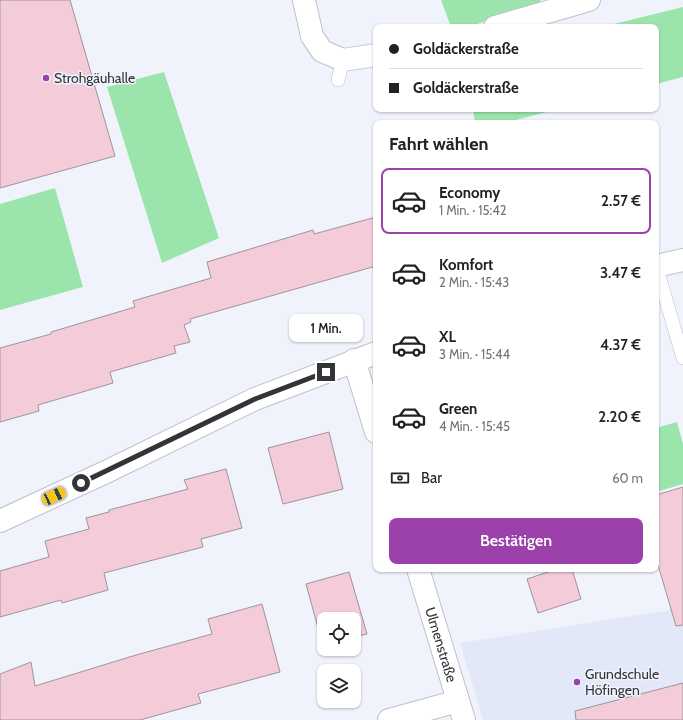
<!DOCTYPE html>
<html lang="de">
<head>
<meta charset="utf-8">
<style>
  :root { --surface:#fff; --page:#f6f6f6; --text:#222; --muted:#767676; --line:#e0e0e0; --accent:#9c41ac }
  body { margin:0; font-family:Cabin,sans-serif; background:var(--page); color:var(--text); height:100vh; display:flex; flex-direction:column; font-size:15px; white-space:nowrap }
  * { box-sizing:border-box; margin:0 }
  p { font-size:13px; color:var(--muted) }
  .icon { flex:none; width:22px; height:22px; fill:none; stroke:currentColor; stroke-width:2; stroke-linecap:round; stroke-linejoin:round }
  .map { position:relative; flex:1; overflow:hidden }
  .drawer { position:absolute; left:373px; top:120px; width:286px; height:452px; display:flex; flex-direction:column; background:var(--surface); border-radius:8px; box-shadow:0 1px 3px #0004 }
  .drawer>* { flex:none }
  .hud { position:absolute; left:373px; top:24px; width:286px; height:88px; border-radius:8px; box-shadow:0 1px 3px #0004; display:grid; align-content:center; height:88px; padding:0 16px; background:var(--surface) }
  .controls { position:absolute; left:317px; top:612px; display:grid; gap:8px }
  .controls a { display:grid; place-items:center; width:44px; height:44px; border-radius:8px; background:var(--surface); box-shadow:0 1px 3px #0004; font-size:20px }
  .end { position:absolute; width:18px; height:18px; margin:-9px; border:5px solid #323437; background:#fff; box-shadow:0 0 0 2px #fff }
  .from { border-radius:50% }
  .bubble { position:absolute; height:28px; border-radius:8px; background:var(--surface); box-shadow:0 1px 3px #0004; font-size:13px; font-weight:600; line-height:28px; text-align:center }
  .car { position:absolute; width:12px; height:24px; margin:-12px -6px; border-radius:5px; box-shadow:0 0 3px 1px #0007; background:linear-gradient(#f5c518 24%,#345 0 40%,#f5c518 0 76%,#345 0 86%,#f5c518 0) }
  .hud b { display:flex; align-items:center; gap:14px; height:38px; font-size:15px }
  .hud b+b { border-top:1px solid var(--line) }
  .hud i { width:10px; height:10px; background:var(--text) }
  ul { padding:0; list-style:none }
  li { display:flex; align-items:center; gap:12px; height:66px; margin:0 8px 6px; padding:0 8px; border:2px solid transparent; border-radius:8px }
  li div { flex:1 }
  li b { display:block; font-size:15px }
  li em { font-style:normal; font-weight:600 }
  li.current { border-color:var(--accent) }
  li>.icon { width:36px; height:36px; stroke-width:1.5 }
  h2 { padding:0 16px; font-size:18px; line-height:48px }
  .pay { display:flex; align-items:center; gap:10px; height:44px; padding:0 16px; font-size:15px }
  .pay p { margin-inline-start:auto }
  .action { display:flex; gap:8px; margin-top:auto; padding:8px 16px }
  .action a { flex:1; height:46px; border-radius:8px; background:var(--accent); color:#fff; font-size:16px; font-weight:600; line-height:46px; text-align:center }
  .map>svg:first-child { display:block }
  .built { fill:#e2e8f7 }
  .green { fill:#9be5ad }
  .building { fill:#f3cbd9; stroke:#9e9598 }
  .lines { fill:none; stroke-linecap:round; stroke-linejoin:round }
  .lane-casing { stroke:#bec1c9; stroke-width:14 }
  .street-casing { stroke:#bec1c9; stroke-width:24 }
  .lane { stroke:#fff; stroke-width:13 }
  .street { stroke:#fff; stroke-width:22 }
  .route { stroke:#323437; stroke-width:5 }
  .poi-dot { fill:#9c41ac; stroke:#f0f3fc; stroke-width:1.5 }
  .labels { text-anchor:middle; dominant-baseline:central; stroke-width:3; stroke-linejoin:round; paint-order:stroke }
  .poi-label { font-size:14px; fill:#323437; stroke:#f0f3fc; text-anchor:start }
  .street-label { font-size:14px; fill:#323437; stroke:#f0f3fc }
</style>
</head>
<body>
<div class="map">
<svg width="683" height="720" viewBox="0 0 683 720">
  <rect width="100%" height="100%" fill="#f0f3fc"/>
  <!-- built -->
  <path class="built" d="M 683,608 L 683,720 L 483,720 L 460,643 Z"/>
  <!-- green -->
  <path class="green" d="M 441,0 L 540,0 L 544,5 L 466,27 L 451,27 Z
    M 683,7 L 683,77 L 656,84 L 656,27 L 602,27 Z
    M 164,72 L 219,238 L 162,263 L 107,87 Z
    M 473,109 L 558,109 L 504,123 L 475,123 Z
    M 55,188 L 83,287 L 0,310 L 0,204 Z
    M 677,422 L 683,444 L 683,484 L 656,492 L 656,428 Z"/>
  <!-- building -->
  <path class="building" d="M 0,0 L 70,0 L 115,156 L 0,188 Z
    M 376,217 L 376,266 L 190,319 L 191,322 L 184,325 L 190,342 L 174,346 L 176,353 L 110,372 L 113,383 L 38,405 L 39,411 L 0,422 L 0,348 L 51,334 L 51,332 L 135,307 L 133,301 L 211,278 L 207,262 L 313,230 L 314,234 Z
    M 329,432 L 343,489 L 283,504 L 268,448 Z
    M 226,469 L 242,528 L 201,539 L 203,547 L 104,573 L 108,590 L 62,603 L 61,600 L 0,617 L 0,571 L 49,557 L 45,541 L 89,529 L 86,518 L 109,512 L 109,510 L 188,489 L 184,480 Z
    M 683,487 L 683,625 L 676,626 L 656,558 L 656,495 Z
    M 557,569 L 572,569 L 581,599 L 538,613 L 527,579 Z
    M 349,572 L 367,634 L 354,637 L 354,619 L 324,619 L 324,645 L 323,646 L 306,584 Z
    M 262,604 L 280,672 L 198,694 L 201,703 L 140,720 L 0,720 L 0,674 L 31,662 L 35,686 L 136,655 L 212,634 L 208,619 Z
    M 683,683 L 683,720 L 576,720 L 575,711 Z"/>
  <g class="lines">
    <!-- lane casing -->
    <g class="lane-casing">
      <path id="lane" d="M 338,80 L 343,60
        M 656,266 L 683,358"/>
    </g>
    <!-- street casing -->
    <g class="street-casing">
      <g id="street">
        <path d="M 304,0 L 312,36 L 322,51 L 343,60 L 376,55"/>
        <path d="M 495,27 L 589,0"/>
        <path d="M 656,266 L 683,260"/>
        <path d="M 354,360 L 376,432"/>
        <path d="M 0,521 L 108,471 L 255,399 L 376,353"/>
        <path id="s1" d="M 418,569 L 464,720"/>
        <path d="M 389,720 L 458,701"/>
      </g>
    </g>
    <!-- lane -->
    <use href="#lane" class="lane"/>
    <!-- street -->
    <use href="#street" class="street"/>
  </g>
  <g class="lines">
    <!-- route -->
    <path class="route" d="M 81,483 L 255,399 L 326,372"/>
  </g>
  <!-- markers -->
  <g class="poi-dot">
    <circle cx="46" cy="78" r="4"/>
    <circle cx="577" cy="682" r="4"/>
  </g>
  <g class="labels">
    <!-- poi labels -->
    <g class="poi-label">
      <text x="54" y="78">Strohgäuhalle</text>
      <text x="585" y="674">Grundschule<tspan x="585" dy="16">Höfingen</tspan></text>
    </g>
    <!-- street labels -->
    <g class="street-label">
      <text stroke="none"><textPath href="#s1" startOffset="79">Ulmenstraße</textPath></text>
    </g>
  </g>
</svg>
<div class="controls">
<a><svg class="icon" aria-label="locate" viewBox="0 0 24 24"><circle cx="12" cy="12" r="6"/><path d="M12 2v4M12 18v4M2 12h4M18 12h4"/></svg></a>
<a><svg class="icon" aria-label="layers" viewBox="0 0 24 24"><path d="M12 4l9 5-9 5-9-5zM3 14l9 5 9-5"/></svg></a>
</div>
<i class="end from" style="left:81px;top:483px"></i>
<i class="end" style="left:326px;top:372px"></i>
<div class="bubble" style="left:289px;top:314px;width:74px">1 Min.</div>
<i class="car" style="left:54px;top:496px;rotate:65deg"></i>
<div class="hud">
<b><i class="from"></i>Goldäckerstraße</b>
<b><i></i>Goldäckerstraße</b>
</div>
<section class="drawer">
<h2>Fahrt wählen</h2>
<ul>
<li class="current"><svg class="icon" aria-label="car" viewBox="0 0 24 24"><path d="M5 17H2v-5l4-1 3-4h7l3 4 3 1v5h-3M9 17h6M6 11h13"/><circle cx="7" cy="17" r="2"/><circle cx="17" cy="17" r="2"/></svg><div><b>Economy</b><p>1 Min. · 15:42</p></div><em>2.57 €</em></li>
<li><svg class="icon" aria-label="car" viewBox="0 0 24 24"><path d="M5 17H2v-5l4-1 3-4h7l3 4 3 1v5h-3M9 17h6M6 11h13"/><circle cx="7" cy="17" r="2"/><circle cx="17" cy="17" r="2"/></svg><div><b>Komfort</b><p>2 Min. · 15:43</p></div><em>3.47 €</em></li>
<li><svg class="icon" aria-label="car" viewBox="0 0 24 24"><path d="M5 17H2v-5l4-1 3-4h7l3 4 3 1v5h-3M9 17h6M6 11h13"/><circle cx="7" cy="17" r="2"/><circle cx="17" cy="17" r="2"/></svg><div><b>XL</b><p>3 Min. · 15:44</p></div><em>4.37 €</em></li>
<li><svg class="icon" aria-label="car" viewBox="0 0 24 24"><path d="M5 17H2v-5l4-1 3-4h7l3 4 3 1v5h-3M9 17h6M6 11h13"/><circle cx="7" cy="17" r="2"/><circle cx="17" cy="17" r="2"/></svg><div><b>Green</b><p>4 Min. · 15:45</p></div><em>2.20 €</em></li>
</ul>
<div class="pay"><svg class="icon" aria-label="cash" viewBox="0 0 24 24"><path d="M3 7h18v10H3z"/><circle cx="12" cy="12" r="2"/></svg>Bar<p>60 m</p></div>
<div class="action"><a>Bestätigen</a></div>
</section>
</div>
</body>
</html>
